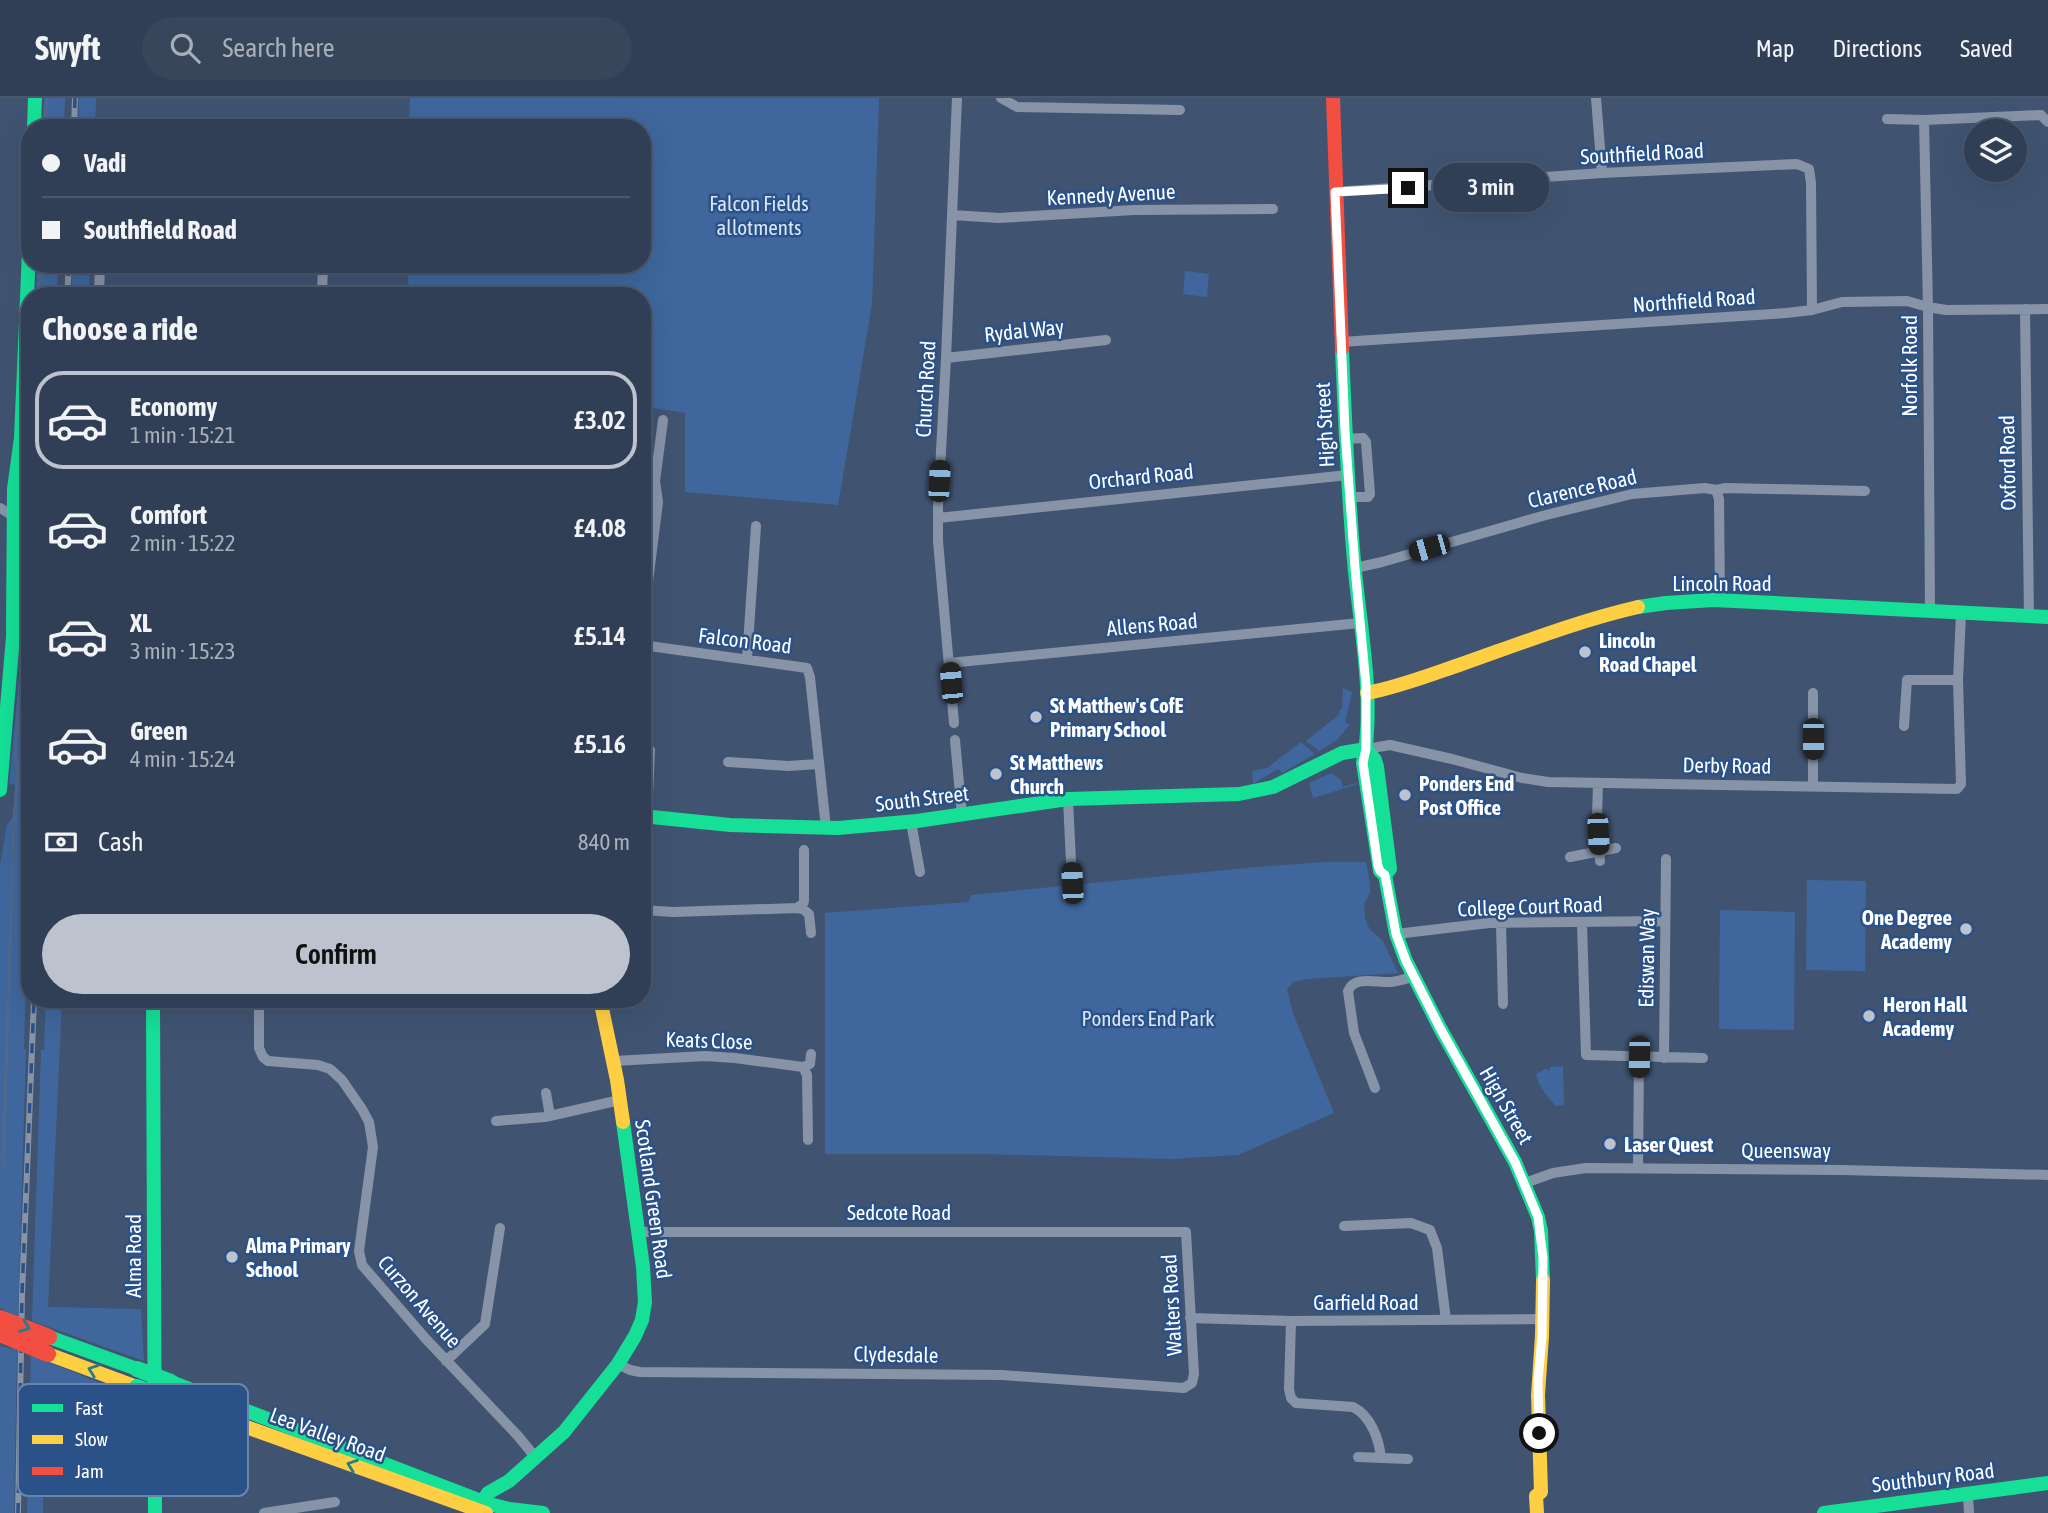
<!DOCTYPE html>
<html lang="en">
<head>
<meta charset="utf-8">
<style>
  :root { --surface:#303f56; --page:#38465c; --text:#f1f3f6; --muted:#a8afb9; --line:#4b586c; --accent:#bcc3ce }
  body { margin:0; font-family:"Asap Condensed",sans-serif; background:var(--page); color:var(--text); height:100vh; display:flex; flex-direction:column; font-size:26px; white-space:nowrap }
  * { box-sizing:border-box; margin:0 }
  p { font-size:23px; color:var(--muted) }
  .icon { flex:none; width:38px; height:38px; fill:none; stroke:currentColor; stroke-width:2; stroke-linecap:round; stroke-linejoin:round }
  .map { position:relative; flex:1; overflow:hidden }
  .panel { position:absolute; left:21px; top:189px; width:630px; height:721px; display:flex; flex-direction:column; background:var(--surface); border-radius:28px; box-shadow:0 7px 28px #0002,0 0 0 2px var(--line) }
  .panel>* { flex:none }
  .banner { position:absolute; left:21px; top:21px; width:630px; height:154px; border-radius:28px; box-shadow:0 7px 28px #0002,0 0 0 2px var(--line); display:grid; align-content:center; height:154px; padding:0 21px; background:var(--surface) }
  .controls { position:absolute; left:1964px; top:21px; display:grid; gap:14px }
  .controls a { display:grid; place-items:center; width:63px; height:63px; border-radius:50%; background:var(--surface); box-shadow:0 7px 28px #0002,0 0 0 2px var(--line); font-size:35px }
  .end { position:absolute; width:32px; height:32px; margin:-16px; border:9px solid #fff; background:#111; box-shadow:0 0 0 4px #111 }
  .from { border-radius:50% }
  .bubble { position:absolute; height:49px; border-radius:24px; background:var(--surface); box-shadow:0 7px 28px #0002,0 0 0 2px var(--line); font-size:23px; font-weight:600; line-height:49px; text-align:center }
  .car { position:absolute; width:21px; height:42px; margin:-21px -10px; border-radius:9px; box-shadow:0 0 5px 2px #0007; background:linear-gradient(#222 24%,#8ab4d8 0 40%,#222 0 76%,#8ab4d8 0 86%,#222 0) }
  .banner b { display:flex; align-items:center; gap:24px; height:66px; font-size:26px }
  .banner b+b { border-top:2px solid var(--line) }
  .banner i { width:18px; height:18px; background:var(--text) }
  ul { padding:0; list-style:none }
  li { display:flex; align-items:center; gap:21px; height:98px; margin:0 14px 10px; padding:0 7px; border:4px solid transparent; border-radius:28px }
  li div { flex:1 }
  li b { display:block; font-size:26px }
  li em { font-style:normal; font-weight:600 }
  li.active { border-color:var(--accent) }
  li>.icon { width:63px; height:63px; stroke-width:1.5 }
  h2 { padding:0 21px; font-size:32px; line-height:84px }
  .pay { display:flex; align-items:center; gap:18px; height:77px; padding:0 21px; font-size:26px }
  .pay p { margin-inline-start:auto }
  .button { display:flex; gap:14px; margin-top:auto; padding:14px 21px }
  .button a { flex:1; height:80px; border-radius:42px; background:var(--accent); color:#111; font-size:28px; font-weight:600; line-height:80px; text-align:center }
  header { display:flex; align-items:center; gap:42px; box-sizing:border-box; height:98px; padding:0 35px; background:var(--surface); border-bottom:2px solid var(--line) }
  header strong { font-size:33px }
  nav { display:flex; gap:38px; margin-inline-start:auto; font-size:24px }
  .search { width:490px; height:63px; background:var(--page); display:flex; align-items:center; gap:18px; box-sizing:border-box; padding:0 24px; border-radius:38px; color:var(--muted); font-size:26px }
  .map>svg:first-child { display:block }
  .green { fill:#3f679d }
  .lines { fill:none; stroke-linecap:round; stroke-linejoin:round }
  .stream { stroke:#4e688e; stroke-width:3.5 }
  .street { stroke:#8794a8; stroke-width:10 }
  .fast { stroke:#16e098; stroke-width:14 }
  .slow { stroke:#ffcf43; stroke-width:14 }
  .jam { stroke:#f24e42; stroke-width:14 }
  .rail-casing { stroke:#8694a6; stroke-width:6 }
  .rail { stroke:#2a5188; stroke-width:3.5; stroke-dasharray:10; stroke-linecap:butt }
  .fast-bridge { stroke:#16e098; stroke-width:16 }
  .jam-bridge { stroke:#f24e42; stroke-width:16 }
  .oneway { stroke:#247c8d }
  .route { stroke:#fff; stroke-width:9 }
  .poi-dot { fill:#bcc3ce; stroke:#2a5188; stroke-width:2.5 }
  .labels { text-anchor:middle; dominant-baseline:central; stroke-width:5; stroke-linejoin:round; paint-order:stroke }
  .street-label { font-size:21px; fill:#fff; stroke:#2a5188 }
  .park-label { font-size:21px; fill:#dae6f7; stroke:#2a5188 }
  .poi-label { font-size:21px; font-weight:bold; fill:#fff; stroke:#2a5188; text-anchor:start }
  .key { fill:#2a5188; stroke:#6a85ac; stroke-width:2 }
  .key-label { font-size:19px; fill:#fff }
</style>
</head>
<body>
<header>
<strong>Swyft</strong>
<div class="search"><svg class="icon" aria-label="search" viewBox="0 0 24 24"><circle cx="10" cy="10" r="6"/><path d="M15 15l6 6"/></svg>Search here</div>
<nav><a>Map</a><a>Directions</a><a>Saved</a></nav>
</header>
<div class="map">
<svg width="2048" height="1415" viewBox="0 0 2048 1415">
  <rect width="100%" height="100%" fill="#405472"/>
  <!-- green -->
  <path class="green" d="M 44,0 L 65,0 L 64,30 L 42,30 Z
    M 79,0 L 96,0 L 95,30 L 78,30 Z
    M 410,0 L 879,0 L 872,206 L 838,407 L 685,394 L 685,315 L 642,308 L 642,198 L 410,198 L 406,166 L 642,166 L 642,30 L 409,30 Z
    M 37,166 L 58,166 L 57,198 L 36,198 Z
    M 73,166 L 90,166 L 89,198 L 71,198 Z
    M 1185,173 L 1209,176 L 1207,199 L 1183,196 Z
    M 30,347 L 28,678 L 30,679 L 30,758 L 27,760 L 27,767 L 29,767 L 24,951 L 26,951 L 18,1219 L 0,1210 L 0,768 L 7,727 L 12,720 L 16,687 L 9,686 L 19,580 Z
    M 1343,590 L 1352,594 L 1345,625 L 1350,626 L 1337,642 L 1319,653 L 1306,643 L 1340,616 L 1339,613 L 1342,611 Z
    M 1301,644 L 1315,656 L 1282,675 L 1278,671 L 1253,686 L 1252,673 L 1267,670 Z
    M 1331,675 L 1341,682 L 1343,689 L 1356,685 L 1358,686 L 1313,700 L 1309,685 Z
    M 1324,764 L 1366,764 L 1370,786 L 1370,794 L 1364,807 L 1365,820 L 1370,832 L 1383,843 L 1398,875 L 1307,881 L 1293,884 L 1287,892 L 1294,918 L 1334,1015 L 1238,1057 L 1172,1061 L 984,1056 L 825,1056 L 825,815 L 969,804 L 971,797 L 1257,769 Z
    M 1807,782 L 1866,783 L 1865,873 L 1806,872 Z
    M 1720,812 L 1795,814 L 1794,932 L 1719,931 Z
    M 46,901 L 62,901 L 48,1209 L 141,1211 L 144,1263 L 32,1223 L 41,952 L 44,952 Z
    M 1563,968 L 1564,1007 L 1556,1008 C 1547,999 1539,989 1536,976 L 1547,970 L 1548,973 L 1550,972 L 1550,969 Z
    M 0,1248 L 17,1252 L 14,1415 L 0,1415 Z
    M 31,1257 L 143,1302 L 142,1310 L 136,1316 L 44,1309 L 43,1415 L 27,1415 Z"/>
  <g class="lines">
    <!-- stream -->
    <path class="stream" d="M 45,30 L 47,0
      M 38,198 L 40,166
      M 3,1066 L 14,727 L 18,670 L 15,660 L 25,535 L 30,411"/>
    <!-- street -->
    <path class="street" d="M 1001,0 L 1017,9 L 1180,12
      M 1596,0 L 1602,75
      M 1887,21 L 1924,22 L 2041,17 L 2048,24
      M 1924,22 L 1928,209 L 1930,514
      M 1335,94 L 1602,75 L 1797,66 L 1809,71 L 1811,85 L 1812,212
      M 952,117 L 999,120 L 1134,112 L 1273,111
      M 99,198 L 100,166
      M 322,198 L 323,166
      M 2025,211 L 2029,518
      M 1341,244 L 1786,215 L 1812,212 L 1842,204 L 1907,203 L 1928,209 L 1946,212 L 2048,211
      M 946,260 L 1106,242
      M 1345,341 L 1363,340 L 1366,344 L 1370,396 L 1368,399 L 1350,399
      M 1716,392 L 1719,401 L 1720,503
      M 0,410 L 13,418
      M 938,420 L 1348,377
      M 1355,470 L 1382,464 L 1546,417 L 1632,396 L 1705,390 L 1716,392 L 1726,390 L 1865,393
      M 642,532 L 658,404 L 655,383 L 663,322
      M 642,547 L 807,570 L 810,579 L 826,730
      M 747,561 L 756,428
      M 949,565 L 1360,525
      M 1813,595 L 1813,687
      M 954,625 L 938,443 L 938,409 L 946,260 L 957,0
      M 1904,628 L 1907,582 L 1958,582
      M 955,642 L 962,717
      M 1366,651 L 1390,647 L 1452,661 L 1522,680 L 1548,684 L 1957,691 L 1961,686 L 1958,582 L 1961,515
      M 728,664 L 789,668 L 818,666
      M 1598,685 L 1597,720 L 1600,763
      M 1068,701 L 1072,785
      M 647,719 L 650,652
      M 911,724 L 920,774
      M 1570,759 L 1616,750
      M 797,810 L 803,806 L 804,803 L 804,752
      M 642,812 L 673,814 L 797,810 L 803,811 L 809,816 L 811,835
      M 1501,825 L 1503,906
      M 1582,825 L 1586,957 L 1703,960
      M 1396,836 L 1489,825 L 1665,823
      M 259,901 L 259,950 L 263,959 L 268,963 L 318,967 L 330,971 L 342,982 L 362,1011 L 369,1024 L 373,1049 L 359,1153 L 362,1167 L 426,1241 L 518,1338 L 536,1360
      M 1664,960 L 1666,761
      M 614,963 L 705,958 L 735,960 L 803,969 L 810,966 L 811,956
      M 803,969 L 807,977 L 808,1042
      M 1375,990 L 1354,935 L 1348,893 C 1355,877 1377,885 1391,884 C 1399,883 1406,881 1414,878
      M 546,995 L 550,1018
      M 496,1023 L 545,1019 L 620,1002
      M 1638,1070 L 1639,959
      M 1525,1085 L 1553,1075 L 1586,1070 L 1842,1072 L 2048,1077
      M 1344,1128 L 1411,1125 L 1430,1132 L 1437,1150 L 1446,1222
      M 1190,1220 L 1291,1223 L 1543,1221
      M 1291,1223 L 1289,1291 L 1291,1300 L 1296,1305 L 1353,1309 C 1371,1318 1379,1341 1381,1360
      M 446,1263 L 485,1226 L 500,1130
      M 618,1266 L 630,1272 L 640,1274 L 1002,1277 L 1184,1290 L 1192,1285 L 1194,1276 L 1186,1134 L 638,1134
      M 1358,1359 L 1408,1361
      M 1968,1397 L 1969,1415
      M 264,1415 L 335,1404"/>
    <!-- fast -->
    <path class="fast" d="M 34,30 L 35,0
      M 1342,251 C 1345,326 1348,400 1355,474 C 1361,533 1375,608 1363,665 L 1380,773 L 1385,777 L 1396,836 L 1406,863 L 1440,930 L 1515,1064 L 1538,1119 L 1541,1133 L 1543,1182
      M 1638,509 L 1666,505 L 1714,502 L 2048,519
      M 13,535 L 14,391 L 21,340 L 30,129
      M 1366,651 L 1375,662 L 1377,669 L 1390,771 L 1386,776
      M 0,692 L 14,527
      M 642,718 L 730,727 L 838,730 L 917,723 L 1068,701 L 1239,696 L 1273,689 L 1342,655 L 1366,651
      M 153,901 L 155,1415
      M 49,1239 L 137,1271
      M 171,1284 L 489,1406 L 509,1411 L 543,1415
      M 483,1403 L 488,1395 L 509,1383 L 564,1334 L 618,1266 L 635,1238 L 642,1222 L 645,1204 L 643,1169 L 623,1024
      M 1824,1415 L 2048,1385"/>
    <!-- slow -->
    <path class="slow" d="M 1367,595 C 1399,589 1429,577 1459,567 C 1519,546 1577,523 1638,509
      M 600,901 L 617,982 L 623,1024
      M 48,1256 L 137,1289
      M 171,1302 L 486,1415
      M 1537,1415 L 1536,1398 L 1541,1394 L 1538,1297 L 1542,1238 L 1543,1182"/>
    <!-- jam -->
    <path class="jam" d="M 1333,0 L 1342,251"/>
    <!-- rail casing -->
    <g class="rail-casing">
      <path id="rail" d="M 74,30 L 75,0
        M 67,198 L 69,166
        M 18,1415 L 22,1196 L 34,901"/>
    </g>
    <!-- rail -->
    <use href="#rail" class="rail"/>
    <!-- fast-bridge -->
    <path class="fast-bridge" d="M 137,1271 L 171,1284
      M 137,1289 L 171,1302"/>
    <!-- jam-bridge -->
    <path class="jam-bridge" d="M 0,1220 L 49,1239
      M 0,1236 L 48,1256"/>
  </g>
  <!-- one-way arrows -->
  <defs><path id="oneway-chevron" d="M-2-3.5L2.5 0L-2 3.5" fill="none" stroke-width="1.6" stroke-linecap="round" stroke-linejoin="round" transform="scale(1.75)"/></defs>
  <g class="oneway">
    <use href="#oneway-chevron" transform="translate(25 1229) rotate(21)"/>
    <use href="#oneway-chevron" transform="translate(93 1272) rotate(-160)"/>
    <use href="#oneway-chevron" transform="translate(352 1367) rotate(-160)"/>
  </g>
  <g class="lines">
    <!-- route -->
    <path class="route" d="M 1408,90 L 1335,94 L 1345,333 L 1355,470 L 1366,587 L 1366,651 L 1363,665 L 1378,768 L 1380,773 L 1385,777 L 1396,836 L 1406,863 L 1440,930 L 1515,1064 L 1538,1119 L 1543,1160 L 1542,1238 L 1538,1283 L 1539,1335"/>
  </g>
  <!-- markers -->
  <g class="poi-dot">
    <circle cx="1585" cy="554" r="7"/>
    <circle cx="1036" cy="619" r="7"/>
    <circle cx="996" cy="676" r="7"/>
    <circle cx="1405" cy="697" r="7"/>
    <circle cx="1966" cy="831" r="7"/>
    <circle cx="1869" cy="918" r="7"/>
    <circle cx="1610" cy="1046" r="7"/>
    <circle cx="232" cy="1159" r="7"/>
  </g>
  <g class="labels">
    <!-- street labels -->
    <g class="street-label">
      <text transform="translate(1642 55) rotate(-3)">Southfield Road</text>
      <text transform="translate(1111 96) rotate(-3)">Kennedy Avenue</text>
      <text transform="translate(1694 202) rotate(-4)">Northfield Road</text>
      <text transform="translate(1024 232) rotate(-6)">Rydal Way</text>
      <text transform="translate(1909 268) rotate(-90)">Norfolk Road</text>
      <text transform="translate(925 291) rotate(-87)">Church Road</text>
      <text transform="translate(1324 327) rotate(-93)">High Street</text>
      <text transform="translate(2007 365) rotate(-91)">Oxford Road</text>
      <text transform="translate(1141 378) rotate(-6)">Orchard Road</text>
      <text transform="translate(1582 390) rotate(-13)">Clarence Road</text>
      <text x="1722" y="485">Lincoln Road</text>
      <text transform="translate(1152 526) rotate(-5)">Allens Road</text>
      <text transform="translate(745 542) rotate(7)">Falcon Road</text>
      <text transform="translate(1727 667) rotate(1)">Derby Road</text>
      <text transform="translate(922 700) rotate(-7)">South Street</text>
      <text transform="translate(1530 808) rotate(-2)">College Court Road</text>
      <text transform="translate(1646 860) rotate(-89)">Ediswan Way</text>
      <text transform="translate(709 942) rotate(2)">Keats Close</text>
      <text transform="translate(1507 1007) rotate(60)">High Street</text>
      <text x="1786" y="1052">Queensway</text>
      <text transform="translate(654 1101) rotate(82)">Scotland Green Road</text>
      <text x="899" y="1114">Sedcote Road</text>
      <text transform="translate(133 1158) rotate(-90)">Alma Road</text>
      <text transform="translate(420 1203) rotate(49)">Curzon Avenue</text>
      <text x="1366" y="1204">Garfield Road</text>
      <text transform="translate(1171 1207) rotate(-93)">Walters Road</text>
      <text transform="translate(896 1256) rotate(1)">Clydesdale</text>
      <text transform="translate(328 1336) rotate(20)">Lea Valley Road</text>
      <text transform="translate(1933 1379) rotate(-7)">Southbury Road</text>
    </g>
    <!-- park labels -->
    <g class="park-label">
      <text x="759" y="105">Falcon Fields<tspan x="759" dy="24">allotments</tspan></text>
      <text x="1148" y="920">Ponders End Park</text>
    </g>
    <!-- poi labels -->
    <g class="poi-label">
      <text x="1599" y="542">Lincoln<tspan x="1599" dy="24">Road Chapel</tspan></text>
      <text x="1050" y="607">St Matthew's CofE<tspan x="1050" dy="24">Primary School</tspan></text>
      <text x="1010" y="664">St Matthews<tspan x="1010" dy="24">Church</tspan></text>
      <text x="1419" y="685">Ponders End<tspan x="1419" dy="24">Post Office</tspan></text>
      <text x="1952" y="819" text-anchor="end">One Degree<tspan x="1952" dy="24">Academy</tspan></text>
      <text x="1883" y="906">Heron Hall<tspan x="1883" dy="24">Academy</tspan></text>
      <text x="1624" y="1046">Laser Quest</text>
      <text x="246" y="1147">Alma Primary<tspan x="246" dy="24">School</tspan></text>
    </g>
  </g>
  <!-- legend -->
  <rect x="18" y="1286" width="230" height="112" rx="10" class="key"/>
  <rect x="32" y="1306" width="31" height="8" fill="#16e098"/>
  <rect x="32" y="1337" width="31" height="9" fill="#ffcf43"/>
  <rect x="32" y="1369" width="31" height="8" fill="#f24e42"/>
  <g class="key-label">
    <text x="75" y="1317">Fast</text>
    <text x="75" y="1348">Slow</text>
    <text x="75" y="1380">Jam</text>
  </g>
</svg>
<div class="controls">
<a><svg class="icon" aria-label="layers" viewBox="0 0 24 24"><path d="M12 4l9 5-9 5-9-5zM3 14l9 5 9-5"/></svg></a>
</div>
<i class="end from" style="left:1539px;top:1335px"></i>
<i class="end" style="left:1408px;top:90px"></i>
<div class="bubble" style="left:1433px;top:65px;width:116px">3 min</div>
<i class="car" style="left:939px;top:383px;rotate:3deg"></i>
<i class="car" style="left:1429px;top:450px;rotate:254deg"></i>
<i class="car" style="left:951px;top:585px;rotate:355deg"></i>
<i class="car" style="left:1813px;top:641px;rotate:180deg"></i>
<i class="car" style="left:1598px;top:736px;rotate:177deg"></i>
<i class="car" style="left:1072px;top:785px;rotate:357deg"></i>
<i class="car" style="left:1639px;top:959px;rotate:181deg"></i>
<div class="banner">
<b><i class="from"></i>Vadi</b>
<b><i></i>Southfield Road</b>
</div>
<section class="panel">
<h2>Choose a ride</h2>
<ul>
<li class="active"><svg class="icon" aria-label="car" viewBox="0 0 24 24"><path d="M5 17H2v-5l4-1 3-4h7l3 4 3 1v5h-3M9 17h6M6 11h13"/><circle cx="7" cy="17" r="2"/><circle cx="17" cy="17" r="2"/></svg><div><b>Economy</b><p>1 min · 15:21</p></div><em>£3.02</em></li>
<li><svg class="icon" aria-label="car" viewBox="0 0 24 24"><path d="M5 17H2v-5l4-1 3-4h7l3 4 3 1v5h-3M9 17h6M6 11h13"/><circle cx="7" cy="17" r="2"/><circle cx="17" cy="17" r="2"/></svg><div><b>Comfort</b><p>2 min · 15:22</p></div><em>£4.08</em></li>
<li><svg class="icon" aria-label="car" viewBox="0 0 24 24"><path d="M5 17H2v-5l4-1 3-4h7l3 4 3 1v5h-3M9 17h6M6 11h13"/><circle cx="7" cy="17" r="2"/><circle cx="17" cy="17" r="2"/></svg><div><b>XL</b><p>3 min · 15:23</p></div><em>£5.14</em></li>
<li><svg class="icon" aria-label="car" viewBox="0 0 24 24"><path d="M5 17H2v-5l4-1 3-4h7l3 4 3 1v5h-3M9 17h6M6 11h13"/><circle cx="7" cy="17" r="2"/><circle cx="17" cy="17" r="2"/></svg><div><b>Green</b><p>4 min · 15:24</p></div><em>£5.16</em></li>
</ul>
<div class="pay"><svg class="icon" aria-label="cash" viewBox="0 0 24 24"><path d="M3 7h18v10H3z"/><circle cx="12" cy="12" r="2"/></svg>Cash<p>840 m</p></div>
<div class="button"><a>Confirm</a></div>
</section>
</div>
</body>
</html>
